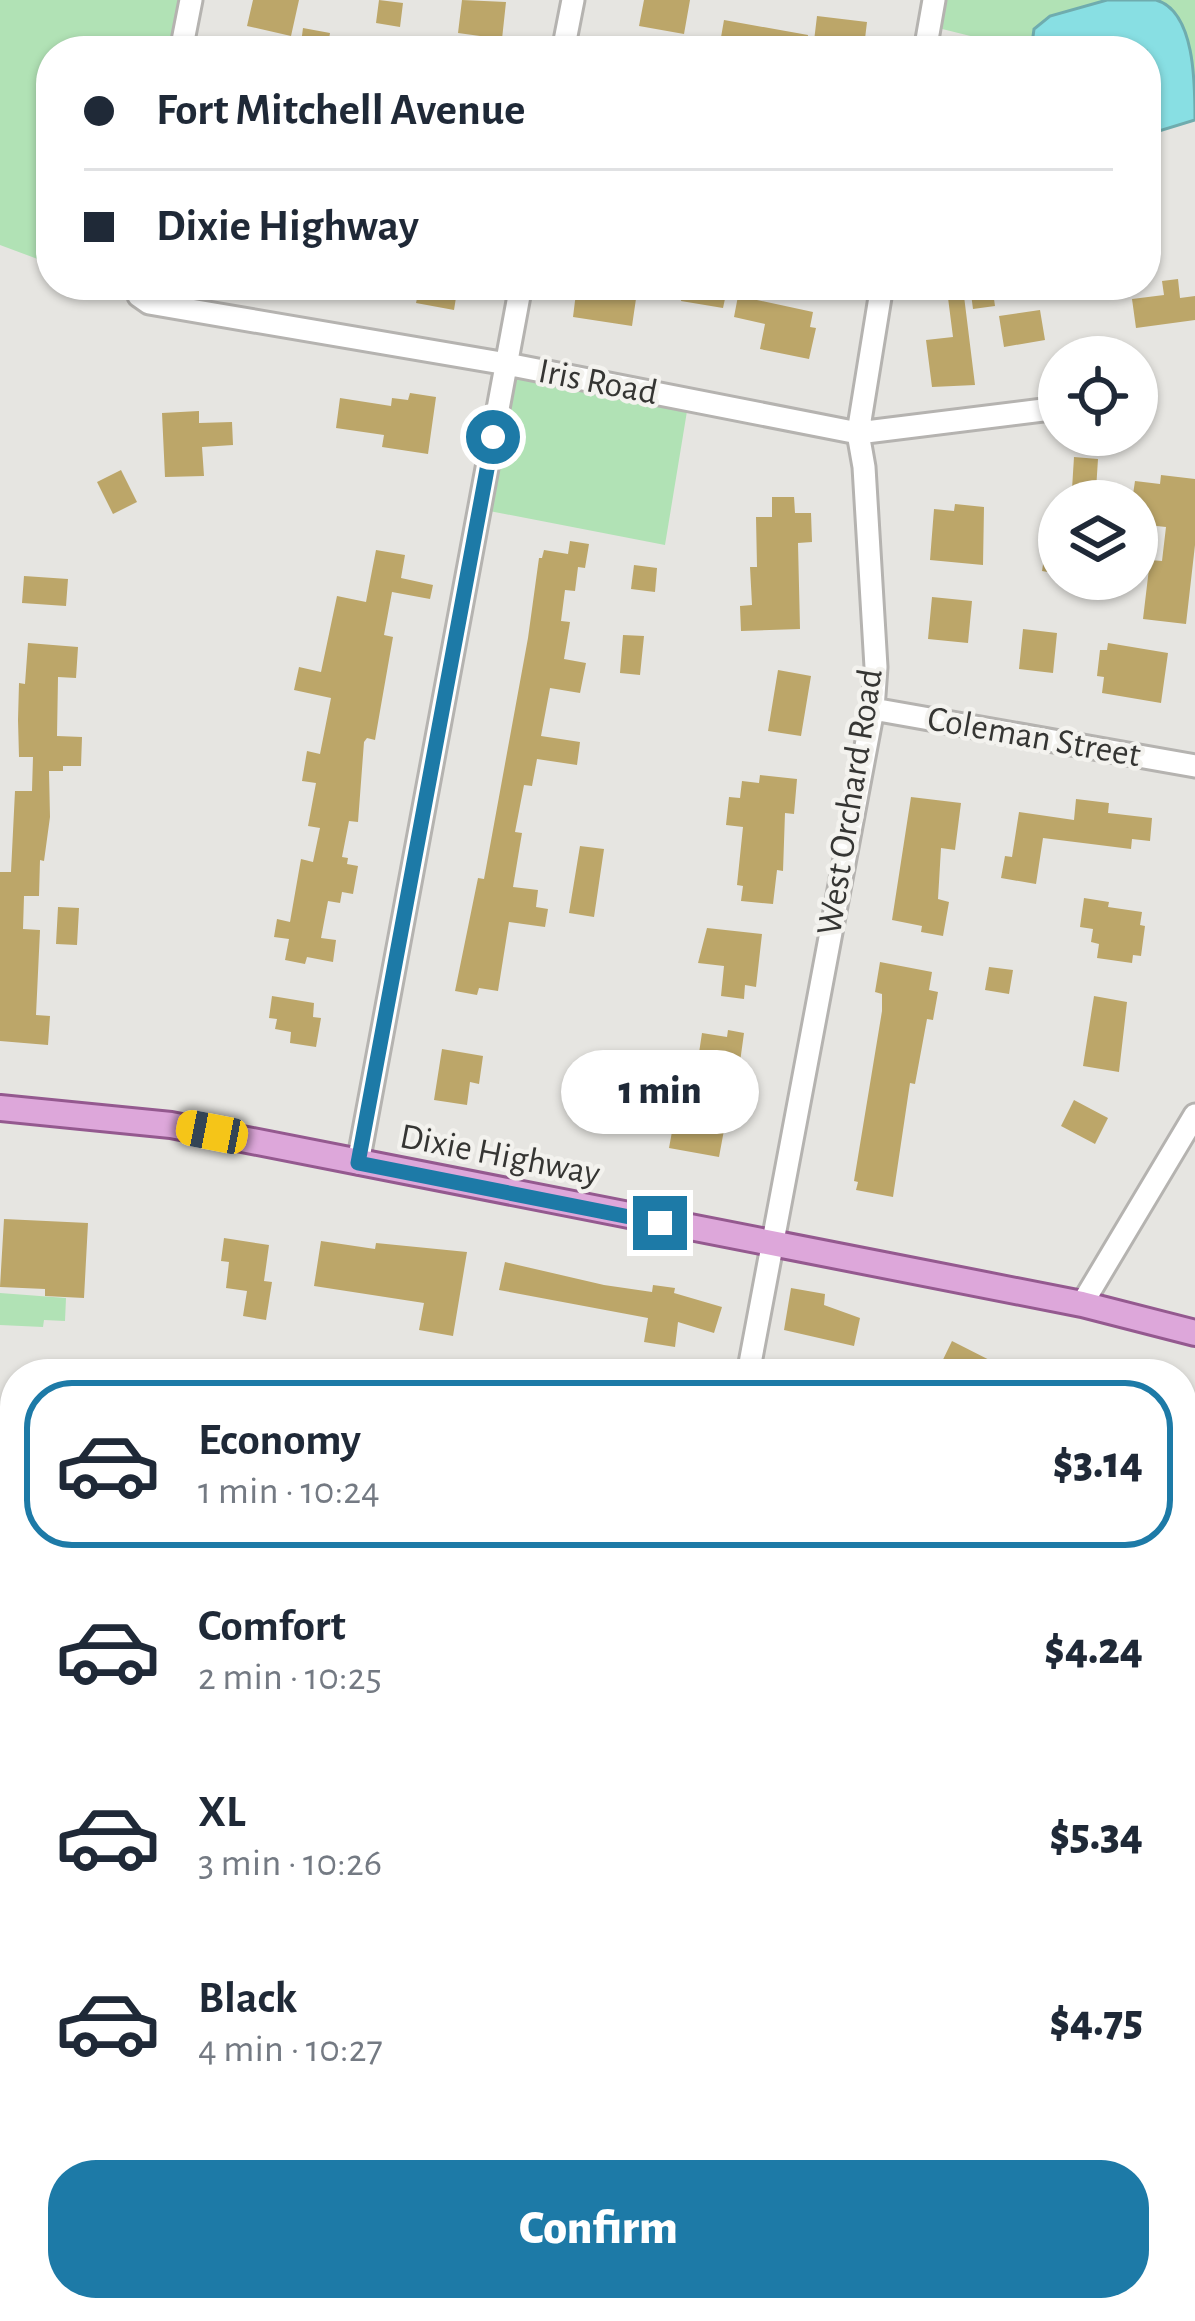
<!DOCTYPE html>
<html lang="en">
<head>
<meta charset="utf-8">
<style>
  :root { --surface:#fff; --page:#f2f2f3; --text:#1f2937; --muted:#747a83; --line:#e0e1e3; --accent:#1d7aa7 }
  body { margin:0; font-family:"Alegreya Sans",sans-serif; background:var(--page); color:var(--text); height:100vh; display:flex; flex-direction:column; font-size:45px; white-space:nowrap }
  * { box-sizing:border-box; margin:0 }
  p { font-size:39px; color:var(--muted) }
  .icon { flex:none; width:66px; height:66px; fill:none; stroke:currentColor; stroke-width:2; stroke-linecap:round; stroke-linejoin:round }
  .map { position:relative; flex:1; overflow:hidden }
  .sheet { position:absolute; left:0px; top:1359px; width:1197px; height:963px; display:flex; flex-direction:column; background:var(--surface); border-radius:48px 48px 0 0; box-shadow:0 3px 9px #0004 }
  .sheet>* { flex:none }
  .top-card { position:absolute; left:36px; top:36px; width:1125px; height:264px; border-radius:48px; box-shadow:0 3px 9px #0004; display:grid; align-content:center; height:264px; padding:0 48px; background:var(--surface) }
  .buttons { position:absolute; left:1038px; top:336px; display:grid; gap:24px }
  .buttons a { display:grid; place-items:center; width:120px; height:120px; border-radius:50%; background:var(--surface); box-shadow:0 3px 9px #0004; font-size:60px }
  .end { position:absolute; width:54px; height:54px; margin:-27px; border:15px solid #1d7aa7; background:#fff; box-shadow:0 0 0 6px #fff }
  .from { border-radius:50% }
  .bubble { position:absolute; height:84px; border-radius:42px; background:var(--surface); box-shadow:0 3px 9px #0004; font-size:39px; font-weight:800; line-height:84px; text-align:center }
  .car { position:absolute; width:36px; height:72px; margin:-36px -18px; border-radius:15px; box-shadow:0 0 9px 3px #0007; background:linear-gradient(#f5c518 24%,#345 0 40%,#f5c518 0 76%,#345 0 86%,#f5c518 0) }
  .top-card b { display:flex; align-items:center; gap:42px; height:114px; font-size:45px }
  .top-card b+b { border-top:3px solid var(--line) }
  .top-card i { width:30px; height:30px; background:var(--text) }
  ul { padding:21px 0 0; list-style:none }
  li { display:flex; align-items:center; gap:36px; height:168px; margin:0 24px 18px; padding:0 24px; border:6px solid transparent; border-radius:48px }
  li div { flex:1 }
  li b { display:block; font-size:45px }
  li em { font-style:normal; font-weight:800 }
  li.current { border-color:var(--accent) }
  li>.icon { width:108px; height:108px; stroke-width:1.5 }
  .cta { display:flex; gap:24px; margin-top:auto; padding:24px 48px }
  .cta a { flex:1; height:138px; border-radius:48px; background:var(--accent); color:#fff; font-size:48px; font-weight:800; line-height:138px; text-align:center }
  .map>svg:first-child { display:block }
  .green { fill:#b1e2b5 }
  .water { fill:#88dfe3; stroke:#6facae; stroke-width:3 }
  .building { fill:#bca669 }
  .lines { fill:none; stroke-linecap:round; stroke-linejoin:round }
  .minor-casing { stroke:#b5b3b0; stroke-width:27 }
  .major-casing { stroke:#94598f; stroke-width:30 }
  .highway-casing { stroke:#94598f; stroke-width:36 }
  .minor { stroke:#fff; stroke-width:21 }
  .major { stroke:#dda7da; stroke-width:24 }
  .highway { stroke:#c76cc1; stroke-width:30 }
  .route { stroke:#1d7aa7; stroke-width:15 }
  .labels { text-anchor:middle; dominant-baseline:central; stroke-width:9; stroke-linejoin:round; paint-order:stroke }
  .street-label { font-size:36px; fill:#353533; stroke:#f3f2ee }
</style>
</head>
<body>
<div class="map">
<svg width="1195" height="2321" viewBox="0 0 1195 2321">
  <rect width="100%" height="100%" fill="#e6e5e1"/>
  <!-- green -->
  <path class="green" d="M 0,0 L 191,0 L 181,51 L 51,51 L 51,264 L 0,245 Z
    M 934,0 L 1195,0 L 1195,120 L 1146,135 L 1146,51 L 1031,51 L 930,26 Z
    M 507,364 L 689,399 L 665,545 L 479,509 Z
    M 0,1293 L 66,1298 L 65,1321 L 44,1320 L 43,1327 L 0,1325 Z
    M 15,1989 L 15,2307 L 58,2307 L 52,2321 L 0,2321 L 0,1991 Z"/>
  <!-- water -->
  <path class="water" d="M 1107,0 C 1122,0 1141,0 1156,0 C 1195,11 1195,83 1195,120 L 1146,135 L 1146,51 L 1031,51 L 1034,29 L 1050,16 Z"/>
  <!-- building -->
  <path class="building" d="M 253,0 L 299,0 L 291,36 L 247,26 Z
    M 379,0 L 403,3 L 400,27 L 376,23 Z
    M 462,0 L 506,2 L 502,39 L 458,33 Z
    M 644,0 L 690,0 L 684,34 L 639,26 Z
    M 817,16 L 867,22 L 864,47 L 814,41 Z
    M 724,20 L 808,35 L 807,51 L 727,51 L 728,44 L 720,43 Z
    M 303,28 L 330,33 L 327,51 L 300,51 Z
    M 1178,279 L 1180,298 L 1195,296 L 1195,320 L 1136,328 L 1132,299 L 1164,295 L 1162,281 Z
    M 420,285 L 458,285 L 454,310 L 416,303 Z
    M 577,285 L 637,292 L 632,326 L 573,317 Z
    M 683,285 L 728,285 L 723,308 L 681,301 Z
    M 992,285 L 995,306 L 973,309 L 970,286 Z
    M 963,288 L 975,385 L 932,387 L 926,340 L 953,337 L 947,290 Z
    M 738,296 L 813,312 L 810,327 L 816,328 L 809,359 L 760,349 L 765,324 L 734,317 Z
    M 1040,310 L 1045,340 L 1004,347 L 999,316 Z
    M 410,393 L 436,397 L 428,454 L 382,447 L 384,435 L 336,428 L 340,398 L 391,406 L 392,398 L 408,400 Z
    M 199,411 L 199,423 L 232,422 L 233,445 L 202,447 L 204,476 L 165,477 L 162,413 Z
    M 1074,457 L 1098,459 L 1096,490 L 1072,489 Z
    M 121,470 L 137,502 L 113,514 L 97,482 Z
    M 1161,475 L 1195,479 L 1195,545 L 1186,624 L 1143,619 L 1150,560 L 1162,561 L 1166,527 L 1147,525 L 1149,508 L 1137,507 L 1137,501 L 1132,501 L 1135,481 L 1160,484 Z
    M 772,497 L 794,497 L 795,513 L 811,513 L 812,542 L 798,543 L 800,629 L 741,631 L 740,606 L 752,605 L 750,567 L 757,567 L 756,517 L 772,517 Z
    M 955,504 L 984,507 L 983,565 L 930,560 L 934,509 L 954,511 Z
    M 1049,525 L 1059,526 L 1059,574 L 1042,571 Z
    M 570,541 L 589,544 L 585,568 L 578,567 L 575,591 L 565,590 L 561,621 L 570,622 L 564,659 L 586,663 L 580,693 L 550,688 L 541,736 L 580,742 L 577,765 L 537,759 L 532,786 L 524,785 L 515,832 L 522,833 L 513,887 L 538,890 L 536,907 L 548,909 L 545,927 L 509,922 L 498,991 L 479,988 L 477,995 L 455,991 L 478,878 L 484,879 L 528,638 L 539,558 L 542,558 L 544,550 L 568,554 Z
    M 376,550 L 405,555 L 401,578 L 433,585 L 430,599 L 392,592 L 384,635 L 393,637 L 380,711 L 375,740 L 367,738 L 364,742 L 358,822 L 349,821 L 342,857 L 348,858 L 347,864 L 358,866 L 353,894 L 342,892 L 340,903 L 328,901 L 321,938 L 336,940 L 333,962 L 307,957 L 305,964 L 285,960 L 289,939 L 274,937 L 277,919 L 290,922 L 301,859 L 313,862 L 320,828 L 308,826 L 316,783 L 302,781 L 307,751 L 320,754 L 331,698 L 294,690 L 299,667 L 321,672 L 337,596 L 366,602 Z
    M 634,565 L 657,568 L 655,592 L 631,589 Z
    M 24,576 L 68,579 L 66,606 L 22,603 Z
    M 932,597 L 972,601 L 968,643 L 928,639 Z
    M 1023,629 L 1057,633 L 1053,673 L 1019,669 Z
    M 623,635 L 644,636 L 640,675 L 620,673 Z
    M 28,643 L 78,647 L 76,678 L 58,677 L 57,736 L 82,737 L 81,766 L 63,766 L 63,771 L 49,771 L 50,817 L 44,861 L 40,860 L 39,896 L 24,896 L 23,929 L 40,930 L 36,1015 L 50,1016 L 48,1045 L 0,1041 L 0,872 L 11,872 L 15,791 L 32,791 L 33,757 L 19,757 L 18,720 L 19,683 L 25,684 Z
    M 1108,643 L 1168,653 L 1161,703 L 1102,693 L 1104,677 L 1097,676 L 1100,650 L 1107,650 Z
    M 778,670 L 811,676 L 801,736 L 768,731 Z
    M 760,775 L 797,779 L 794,814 L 785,813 L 783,871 L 777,870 L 773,904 L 741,901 L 743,886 L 737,885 L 743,827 L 726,825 L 729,797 L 740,798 L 742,781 L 759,783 Z
    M 911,797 L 961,803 L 955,850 L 941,848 L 938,899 L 949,902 L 943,936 L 921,932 L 922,926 L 892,920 Z
    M 1076,799 L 1109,803 L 1108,813 L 1152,818 L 1150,841 L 1132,839 L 1131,849 L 1043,838 L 1036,884 L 1001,878 L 1005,856 L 1012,857 L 1019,812 L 1074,820 Z
    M 580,846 L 604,849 L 594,917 L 569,913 Z
    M 1084,898 L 1109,902 L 1108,907 L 1142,912 L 1140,925 L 1145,926 L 1141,956 L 1133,955 L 1132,963 L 1097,958 L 1099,944 L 1091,942 L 1093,929 L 1080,927 Z
    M 58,907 L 79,908 L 77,945 L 56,944 Z
    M 707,928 L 762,934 L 756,987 L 745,985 L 744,999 L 721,996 L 724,966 L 698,963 Z
    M 880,962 L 932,972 L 929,990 L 938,992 L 933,1020 L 927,1019 L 915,1084 L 910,1083 L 893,1197 L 856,1190 L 858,1182 L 854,1181 L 882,1011 L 882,994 L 875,992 Z
    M 989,967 L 1013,970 L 1009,994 L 985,990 Z
    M 272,996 L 314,1003 L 313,1017 L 321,1018 L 316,1047 L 290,1043 L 291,1032 L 275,1029 L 277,1019 L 269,1018 Z
    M 1094,996 L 1127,1002 L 1119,1072 L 1083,1066 Z
    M 728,1030 L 744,1033 L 736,1091 L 717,1088 L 719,1069 L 697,1066 L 702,1033 L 727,1037 Z
    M 442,1049 L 483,1056 L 479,1084 L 470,1082 L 467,1105 L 434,1100 Z
    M 1074,1100 L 1108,1118 L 1095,1144 L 1061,1126 Z
    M 691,1108 L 727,1114 L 719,1157 L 669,1148 L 673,1126 L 688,1128 Z
    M 4,1219 L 88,1223 L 84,1298 L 45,1296 L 45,1289 L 0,1287 Z
    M 224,1238 L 269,1245 L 264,1281 L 272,1282 L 266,1320 L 243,1316 L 247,1291 L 226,1288 L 229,1262 L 221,1261 Z
    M 321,1241 L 375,1249 L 376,1243 L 467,1252 L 453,1336 L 419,1330 L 424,1303 L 314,1286 Z
    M 505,1262 L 604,1285 L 652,1292 L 653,1285 L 675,1288 L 674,1293 L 722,1307 L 714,1333 L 678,1322 L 675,1347 L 644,1342 L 648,1318 L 499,1290 Z
    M 791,1288 L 825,1294 L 824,1305 L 860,1318 L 854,1346 L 784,1330 Z
    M 952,1341 L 1017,1374 L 936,1374 Z"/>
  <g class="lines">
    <!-- minor casing -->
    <g class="minor-casing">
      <path id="minor" d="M 181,51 L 191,0
        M 563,51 L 573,0
        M 925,51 L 934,0
        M 139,285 L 139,296 L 149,303 L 507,364 L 858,433 L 1059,408
        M 873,709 L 1195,766
        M 358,1163 L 521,285
        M 1082,1304 L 1195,1115
        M 748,1374 L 873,709 L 876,667 L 864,467 L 858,433 L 882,285
        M 623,2307 L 675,2321
        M 199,2321 L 206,2307"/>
    </g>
    <!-- major casing -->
    <g class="major-casing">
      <path id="major" d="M 0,1108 L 171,1125 L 1082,1304 L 1195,1333"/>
    </g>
    <!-- highway casing -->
    <g class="highway-casing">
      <path id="highway" d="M 0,1484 L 15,1492
        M 0,1564 L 15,1569
        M 0,1639 L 15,1648
        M 0,1722 L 15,1723
        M 1182,2048 L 1195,2053
        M 1182,2103 L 1195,2108"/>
    </g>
    <!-- minor -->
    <use href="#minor" class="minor"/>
    <!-- major -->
    <use href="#major" class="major"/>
    <!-- highway -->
    <use href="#highway" class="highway"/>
  </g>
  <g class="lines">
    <!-- route -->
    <path class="route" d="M 493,437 L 358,1163 L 660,1223"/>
  </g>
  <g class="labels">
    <!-- street labels -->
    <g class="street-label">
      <text transform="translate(598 382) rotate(11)">Iris Road</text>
      <text transform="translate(1034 737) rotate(10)">Coleman Street</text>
      <text transform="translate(850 802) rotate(-81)">West Orchard Road</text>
      <text transform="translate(500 1155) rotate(11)">Dixie Highway</text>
    </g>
  </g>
</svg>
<div class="buttons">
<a><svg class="icon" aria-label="locate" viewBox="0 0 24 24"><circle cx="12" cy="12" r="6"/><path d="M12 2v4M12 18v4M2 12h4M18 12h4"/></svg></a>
<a><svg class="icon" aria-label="layers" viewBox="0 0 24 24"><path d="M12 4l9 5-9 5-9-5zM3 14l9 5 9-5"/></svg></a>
</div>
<i class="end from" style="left:493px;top:437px"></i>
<i class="end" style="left:660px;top:1223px"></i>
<div class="bubble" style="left:561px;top:1050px;width:198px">1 min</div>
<i class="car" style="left:212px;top:1132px;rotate:281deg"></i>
<div class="top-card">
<b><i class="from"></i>Fort Mitchell Avenue</b>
<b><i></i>Dixie Highway</b>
</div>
<section class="sheet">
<ul>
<li class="current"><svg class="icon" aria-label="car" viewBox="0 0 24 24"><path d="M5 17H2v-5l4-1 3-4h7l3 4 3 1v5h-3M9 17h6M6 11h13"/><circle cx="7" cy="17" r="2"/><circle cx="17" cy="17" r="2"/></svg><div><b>Economy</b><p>1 min · 10:24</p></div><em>$3.14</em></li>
<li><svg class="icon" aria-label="car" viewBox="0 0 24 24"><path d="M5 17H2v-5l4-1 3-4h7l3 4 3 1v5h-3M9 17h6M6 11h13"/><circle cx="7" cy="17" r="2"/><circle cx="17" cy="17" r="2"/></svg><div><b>Comfort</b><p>2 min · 10:25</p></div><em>$4.24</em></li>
<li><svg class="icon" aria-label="car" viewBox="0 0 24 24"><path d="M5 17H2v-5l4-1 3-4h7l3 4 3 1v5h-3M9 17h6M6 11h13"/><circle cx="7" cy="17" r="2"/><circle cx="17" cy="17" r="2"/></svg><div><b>XL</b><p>3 min · 10:26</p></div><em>$5.34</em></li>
<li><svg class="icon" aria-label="car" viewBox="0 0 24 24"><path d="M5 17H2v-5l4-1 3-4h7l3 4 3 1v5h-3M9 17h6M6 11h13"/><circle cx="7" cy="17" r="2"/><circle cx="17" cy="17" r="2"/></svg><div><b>Black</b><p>4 min · 10:27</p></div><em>$4.75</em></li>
</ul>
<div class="cta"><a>Confirm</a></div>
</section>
</div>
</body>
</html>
